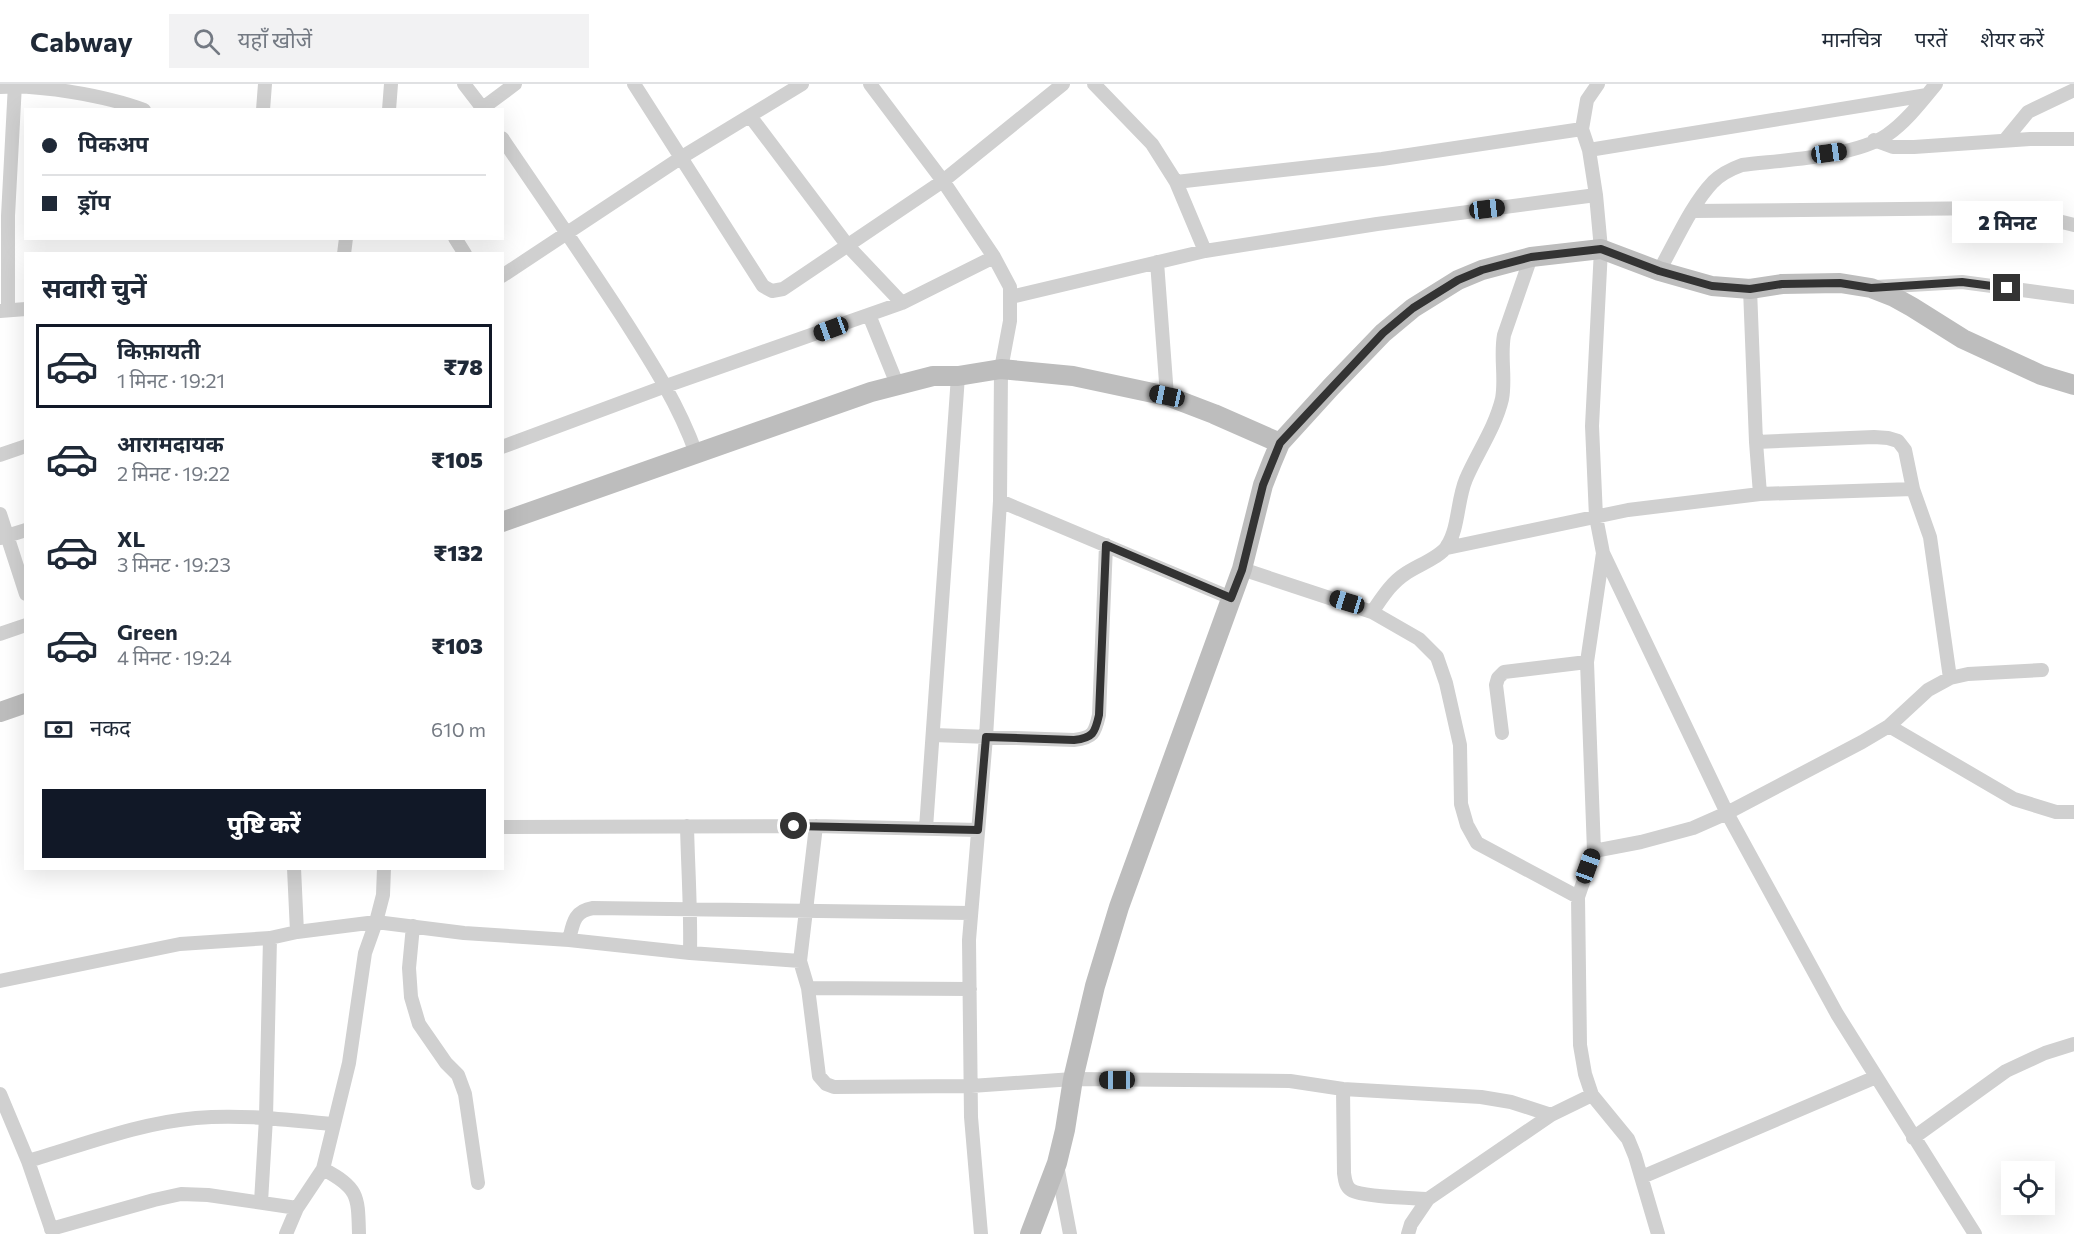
<!DOCTYPE html>
<html lang="hi">
<head>
<meta charset="utf-8">
<style>
  :root { --surface:#fff; --page:#f2f2f3; --text:#1f2937; --muted:#747a83; --line:#e0e1e3; --accent:#111827 }
  body { margin:0; font-family:Commissioner,"Noto Sans Devanagari",sans-serif; background:var(--page); color:var(--text); height:100vh; display:flex; flex-direction:column; font-size:22px; white-space:nowrap }
  * { box-sizing:border-box; margin:0 }
  p { font-size:20px; color:var(--muted) }
  .icon { flex:none; width:33px; height:33px; fill:none; stroke:currentColor; stroke-width:2; stroke-linecap:round; stroke-linejoin:round }
  .map { position:relative; flex:1; overflow:hidden }
  .side { position:absolute; left:24px; top:168px; width:480px; height:618px; display:flex; flex-direction:column; background:var(--surface); border-radius:0px; box-shadow:0 6px 24px #0002 }
  .side>* { flex:none }
  .hud { position:absolute; left:24px; top:24px; width:480px; height:132px; border-radius:0px; box-shadow:0 6px 24px #0002; display:grid; align-content:center; height:132px; padding:0 18px; background:var(--surface) }
  .controls { position:absolute; left:2001px; top:1077px; display:grid; gap:12px }
  .controls a { display:grid; place-items:center; width:54px; height:54px; border-radius:0px; background:var(--surface); box-shadow:0 6px 24px #0002; font-size:30px }
  .end { position:absolute; width:27px; height:27px; margin:-14px; border:8px solid #333; background:#fff; box-shadow:0 0 0 3px #fff }
  .from { border-radius:50% }
  .bubble { position:absolute; height:42px; border-radius:0px; background:var(--surface); box-shadow:0 6px 24px #0002; font-size:20px; font-weight:800; line-height:42px; text-align:center }
  .car { position:absolute; width:18px; height:36px; margin:-18px -9px; border-radius:8px; box-shadow:0 0 4px 2px #0007; background:linear-gradient(#222 24%,#8ab4d8 0 40%,#222 0 76%,#8ab4d8 0 86%,#222 0) }
  .hud b { display:flex; align-items:center; gap:21px; height:57px; font-size:22px }
  .hud b+b { border-top:2px solid var(--line) }
  .hud i { width:15px; height:15px; background:var(--text) }
  ul { padding:0; list-style:none }
  li { display:flex; align-items:center; gap:18px; height:84px; margin:0 12px 9px; padding:0 6px; border:3px solid transparent; border-radius:0px }
  li div { flex:1 }
  li b { display:block; font-size:22px }
  li em { font-style:normal; font-weight:800 }
  li.selected { border-color:var(--accent) }
  li>.icon { width:54px; height:54px; stroke-width:1.5 }
  h2 { padding:0 18px; font-size:27px; line-height:72px }
  .pay { display:flex; align-items:center; gap:15px; height:66px; padding:0 18px; font-size:22px }
  .pay p { margin-inline-start:auto }
  .primary-button { display:flex; gap:12px; margin-top:auto; padding:12px 18px }
  .primary-button a { flex:1; height:69px; border-radius:0px; background:var(--accent); color:#fff; font-size:24px; font-weight:800; line-height:69px; text-align:center }
  header { display:flex; align-items:center; gap:36px; box-sizing:border-box; height:84px; padding:0 30px; background:var(--surface); border-bottom:2px solid var(--line) }
  header strong { font-size:28px }
  nav { display:flex; gap:33px; margin-inline-start:auto; font-size:21px }
  .search { width:420px; height:54px; background:var(--page); display:flex; align-items:center; gap:15px; box-sizing:border-box; padding:0 21px; border-radius:0px; color:var(--muted); font-size:22px }
  .map>svg:first-child { display:block }
  .lines { fill:none; stroke-linecap:round; stroke-linejoin:round }
  .street { stroke:#d0d0d0; stroke-width:14 }
  .secondary { stroke:#bdbdbd; stroke-width:20 }
  .route { stroke:#333; stroke-width:8 }
</style>
</head>
<body>
<header>
<strong>Cabway</strong>
<div class="search"><svg class="icon" aria-label="search" viewBox="0 0 24 24"><circle cx="10" cy="10" r="6"/><path d="M15 15l6 6"/></svg>यहाँ खोजें</div>
<nav><a>मानचित्र</a><a>परतें</a><a>शेयर करें</a></nav>
</header>
<div class="map">
<svg width="2074" height="1150" viewBox="0 0 2074 1150">
  <rect width="100%" height="100%" fill="#fff"/>
  <g class="lines">
    <!-- street -->
    <path class="street" d="M 464,0 L 484,26
      M 634,0 L 763,202 L 772,207 L 783,205 L 943,97 L 1063,0
      M 870,0 L 943,97 L 994,173 L 1010,203 L 1010,237 L 1001,285 L 1000,417 L 986,653 L 969,856 L 971,1033 L 981,1150
      M 1094,0 L 1152,60 L 1176,98 L 1205,167
      M 1598,0 L 1587,16 L 1582,45 L 1589,66 L 1596,111 L 1601,165 L 1592,342 L 1596,433 L 1603,469 L 1727,729 L 1837,930 L 1975,1150
      M 0,3 C 38,0 107,12 144,26
      M 263,26 L 265,0
      M 389,26 L 391,0
      M 480,26 L 515,0
      M 750,32 L 848,162 L 902,219
      M 502,54 C 542,113 583,172 622,232 C 650,276 678,319 696,369
      M 1874,56 L 1893,63 L 1914,63 L 2030,55 L 2074,55
      M 2005,56 L 2028,28 L 2074,6
      M 1589,66 L 1927,11
      M 1176,98 L 1382,75 L 1582,45
      M 1693,127 L 1998,124 L 2022,128 L 2074,141
      M 455,154 L 465,170
      M 344,170 L 346,154
      M 1157,178 L 1167,312
      M 1659,187 C 1675,159 1691,121 1713,98 C 1721,90 1731,85 1742,81 C 1782,76 1855,73 1887,51 C 1906,38 1922,17 1936,0
      M 502,192 L 682,73 L 802,0
      M 1876,203 L 1962,198 L 2074,213
      M 1750,205 L 1756,358 L 1760,410
      M 1011,213 L 1205,167 L 1377,140 L 1596,111
      M 8,226 L 8,132 L 15,0
      M 0,227 L 26,225
      M 869,231 L 897,300
      M 1756,358 L 1874,353 L 1888,354 L 1898,357 L 1905,366 L 1913,405 L 1930,453 L 1950,594
      M 502,363 L 666,302 L 902,219 L 994,173
      M 0,371 L 26,362
      M 1000,417 L 1231,514
      M 0,430 L 26,510
      M 0,454 L 26,446
      M 1447,464 L 1628,426 L 1760,410 L 1913,405
      M 1603,469 L 1587,578 L 1594,767 L 1578,813 L 1580,961 L 1585,990 L 1592,1011 L 1628,1055 L 1635,1072 L 1658,1150
      M 1242,485 L 1372,528 L 1419,555 L 1437,573 L 1446,599 L 1460,661 L 1461,720 L 1467,741 L 1477,759 L 1578,813
      M 1372,528 C 1382,514 1391,499 1405,490 C 1416,482 1441,473 1447,462 C 1459,444 1457,416 1466,395 C 1477,369 1495,344 1502,315 C 1506,294 1500,273 1504,251 L 1531,173
      M 0,550 L 26,541
      M 1889,642 L 2014,715 L 2056,728 L 2074,728
      M 1502,649 L 1496,601 L 1498,594 L 1504,588 L 1587,578
      M 933,651 L 1074,656 C 1093,654 1095,649 1099,631 L 1106,461
      M 687,742 C 688,785 691,827 690,869
      M 816,742 L 800,877 L 808,904 L 819,992 L 826,1000 L 834,1003 L 971,1002 L 1073,995 L 1290,997 L 1343,1005 L 1481,1013 L 1511,1018 L 1551,1031
      M 502,743 L 816,742 L 978,746
      M 926,744 L 958,292
      M 1594,767 L 1641,758 L 1693,744 L 1727,729 L 1862,658 L 1889,642 L 1928,606 L 1950,594 L 1968,590 L 2042,586
      M 294,784 L 297,848
      M 413,842 L 409,884 L 411,913 L 419,940 L 446,979 L 458,991 L 465,1010 L 478,1099
      M 569,856 C 573,839 574,827 593,824 L 971,829
      M 0,897 L 180,860 L 270,854 L 297,848 L 376,838 L 464,849 L 569,856 L 690,869 L 800,877
      M 808,904 L 970,905
      M 1343,1005 L 1344,1089 C 1345,1095 1345,1102 1351,1106 C 1362,1113 1413,1114 1428,1115
      M 0,1010 L 28,1077 L 53,1150
      M 1913,1054 L 2006,987 L 2045,969 L 2074,960
      M 28,1077 C 83,1061 139,1039 196,1034 C 242,1030 288,1036 333,1040
      M 1057,1081 L 1070,1150
      M 323,1085 C 359,1104 358,1112 359,1150
      M 1642,1093 L 1876,993
      M 261,1118 L 266,1034 L 270,854
      M 51,1145 L 154,1116 L 181,1110 L 208,1111 L 297,1124
      M 286,1150 L 297,1124 L 323,1085 L 349,979 L 365,869 L 376,838 L 383,811 L 384,784
      M 1408,1150 L 1411,1140 L 1428,1115 L 1551,1031 L 1592,1011"/>
    <!-- secondary -->
    <path class="secondary" d="M 502,438 L 871,308 L 933,292 L 958,292 L 1001,285 L 1073,292 L 1167,312 L 1214,330 L 1280,359
      M 0,628 L 26,619
      M 1030,1150 L 1057,1079 L 1065,1046 L 1073,995 L 1095,902 L 1119,823 L 1242,485 L 1263,401 L 1272,378 L 1280,359 L 1331,303 L 1383,249 L 1413,224 L 1458,196 L 1482,186 L 1531,173 L 1601,165 L 1659,187 L 1712,202 L 1750,205 L 1782,200 L 1840,199 L 1871,204 L 1894,213 L 1912,223 L 1963,255 L 2041,291 L 2074,301"/>
  </g>
  <g class="lines">
    <!-- route -->
    <path class="route" d="M 794,742 L 978,746 L 986,653 L 1074,656 C 1093,654 1095,649 1099,631 L 1106,461 L 1231,514 L 1242,486 L 1263,401 L 1280,359 L 1383,249 L 1413,224 L 1458,196 L 1482,186 L 1531,173 L 1601,165 L 1659,187 L 1712,202 L 1750,205 L 1782,200 L 1840,199 L 1871,204 L 1962,198 L 2007,204"/>
  </g>
</svg>
<div class="controls">
<a><svg class="icon" aria-label="locate" viewBox="0 0 24 24"><circle cx="12" cy="12" r="6"/><path d="M12 2v4M12 18v4M2 12h4M18 12h4"/></svg></a>
</div>
<i class="end from" style="left:794px;top:742px"></i>
<i class="end" style="left:2007px;top:204px"></i>
<div class="bubble" style="left:1952px;top:117px;width:111px">2 मिनट</div>
<i class="car" style="left:1829px;top:69px;rotate:82deg"></i>
<i class="car" style="left:1487px;top:125px;rotate:83deg"></i>
<i class="car" style="left:831px;top:245px;rotate:250deg"></i>
<i class="car" style="left:1167px;top:312px;rotate:282deg"></i>
<i class="car" style="left:1347px;top:518px;rotate:287deg"></i>
<i class="car" style="left:1588px;top:782px;rotate:20deg"></i>
<i class="car" style="left:1117px;top:996px;rotate:270deg"></i>
<div class="hud">
<b><i class="from"></i>पिकअप</b>
<b><i></i>ड्रॉप</b>
</div>
<section class="side">
<h2>सवारी चुनें</h2>
<ul>
<li class="selected"><svg class="icon" aria-label="car" viewBox="0 0 24 24"><path d="M5 17H2v-5l4-1 3-4h7l3 4 3 1v5h-3M9 17h6M6 11h13"/><circle cx="7" cy="17" r="2"/><circle cx="17" cy="17" r="2"/></svg><div><b>किफ़ायती</b><p>1 मिनट · 19:21</p></div><em>₹78</em></li>
<li><svg class="icon" aria-label="car" viewBox="0 0 24 24"><path d="M5 17H2v-5l4-1 3-4h7l3 4 3 1v5h-3M9 17h6M6 11h13"/><circle cx="7" cy="17" r="2"/><circle cx="17" cy="17" r="2"/></svg><div><b>आरामदायक</b><p>2 मिनट · 19:22</p></div><em>₹105</em></li>
<li><svg class="icon" aria-label="car" viewBox="0 0 24 24"><path d="M5 17H2v-5l4-1 3-4h7l3 4 3 1v5h-3M9 17h6M6 11h13"/><circle cx="7" cy="17" r="2"/><circle cx="17" cy="17" r="2"/></svg><div><b>XL</b><p>3 मिनट · 19:23</p></div><em>₹132</em></li>
<li><svg class="icon" aria-label="car" viewBox="0 0 24 24"><path d="M5 17H2v-5l4-1 3-4h7l3 4 3 1v5h-3M9 17h6M6 11h13"/><circle cx="7" cy="17" r="2"/><circle cx="17" cy="17" r="2"/></svg><div><b>Green</b><p>4 मिनट · 19:24</p></div><em>₹103</em></li>
</ul>
<div class="pay"><svg class="icon" aria-label="cash" viewBox="0 0 24 24"><path d="M3 7h18v10H3z"/><circle cx="12" cy="12" r="2"/></svg>नकद<p>610 m</p></div>
<div class="primary-button"><a>पुष्टि करें</a></div>
</section>
</div>
</body>
</html>
